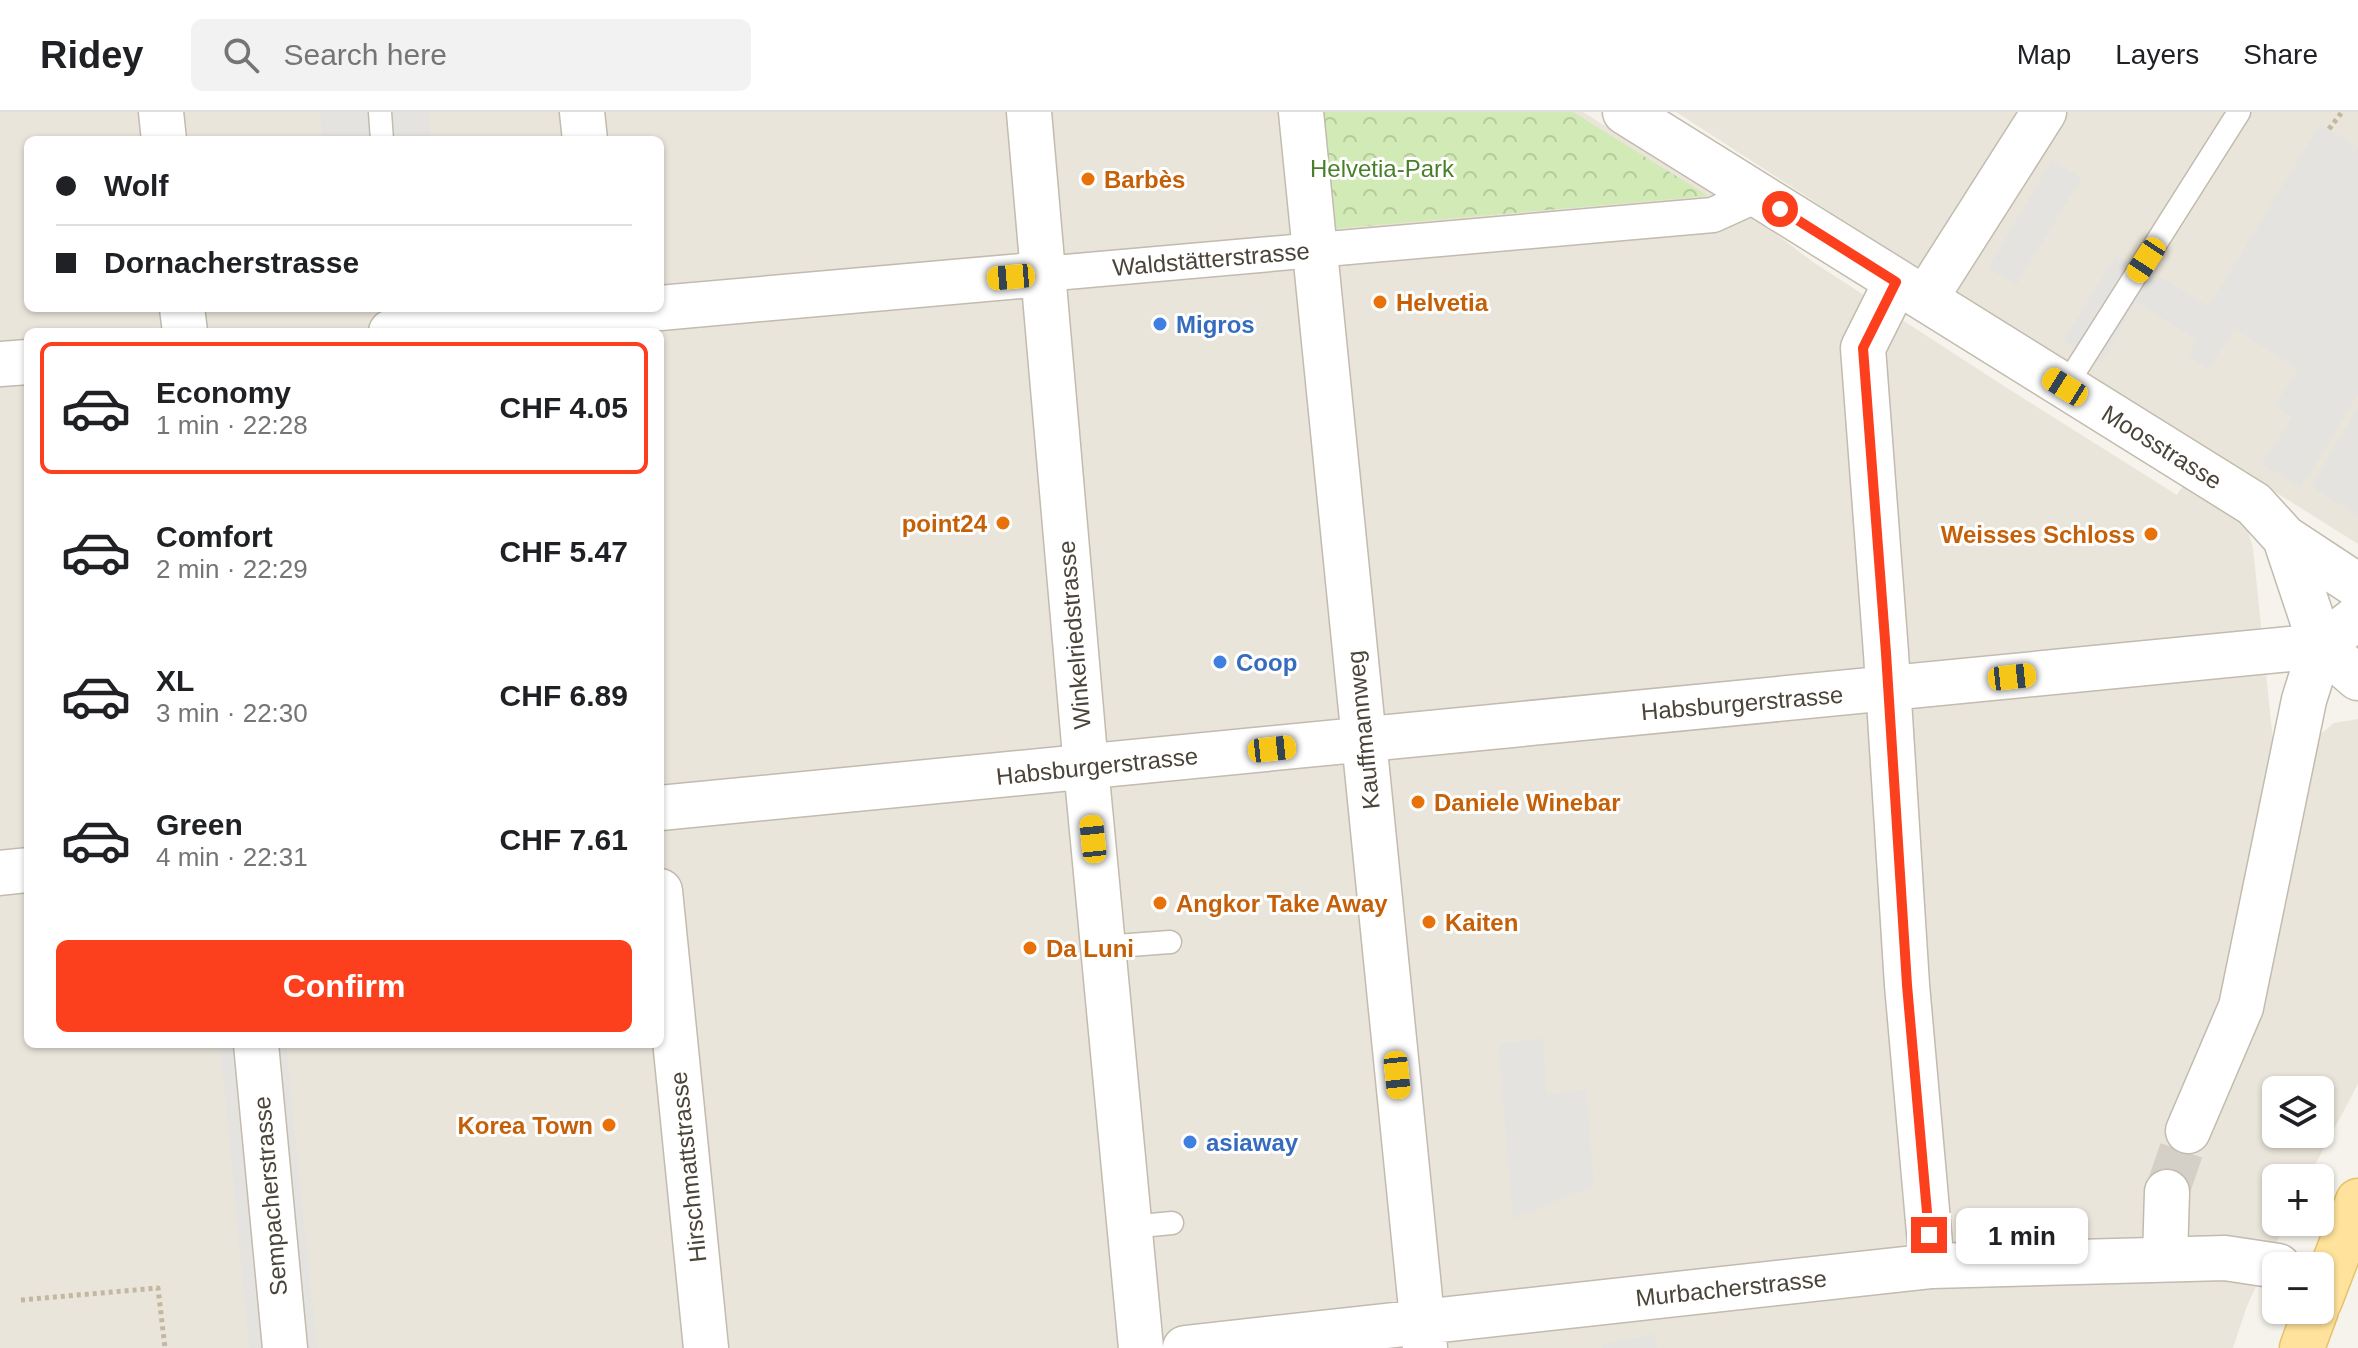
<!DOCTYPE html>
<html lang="en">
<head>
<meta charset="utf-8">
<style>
  :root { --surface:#fff; --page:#f2f2f2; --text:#202124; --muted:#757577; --line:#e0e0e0; --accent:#fc3f1d }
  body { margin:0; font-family:Arial,sans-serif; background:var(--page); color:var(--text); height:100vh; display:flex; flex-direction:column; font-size:30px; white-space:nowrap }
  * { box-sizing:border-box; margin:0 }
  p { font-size:26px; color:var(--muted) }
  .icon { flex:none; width:44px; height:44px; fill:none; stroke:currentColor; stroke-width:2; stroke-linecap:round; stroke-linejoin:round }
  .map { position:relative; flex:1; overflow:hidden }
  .sheet { position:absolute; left:24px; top:216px; width:640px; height:720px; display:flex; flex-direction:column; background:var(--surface); border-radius:12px; box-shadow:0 2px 6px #0004 }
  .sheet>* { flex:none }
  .guide { position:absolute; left:24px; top:24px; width:640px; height:176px; border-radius:12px; box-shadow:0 2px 6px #0004; display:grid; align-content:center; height:176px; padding:0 32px; background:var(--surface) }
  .tools { position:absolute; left:2262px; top:964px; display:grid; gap:16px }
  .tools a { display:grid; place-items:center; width:72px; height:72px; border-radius:12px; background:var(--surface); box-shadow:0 2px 6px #0004; font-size:40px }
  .end { position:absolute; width:36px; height:36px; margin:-18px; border:10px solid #fc3f1d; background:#fff; box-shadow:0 0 0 4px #fff }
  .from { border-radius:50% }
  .bubble { position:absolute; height:56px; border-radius:12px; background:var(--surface); box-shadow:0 2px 6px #0004; font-size:26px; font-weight:800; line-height:56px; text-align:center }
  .car { position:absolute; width:24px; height:48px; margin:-24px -12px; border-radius:10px; box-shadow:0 0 6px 2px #0007; background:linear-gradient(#f5c518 24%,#345 0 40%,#f5c518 0 76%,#345 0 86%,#f5c518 0) }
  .guide b { display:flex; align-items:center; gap:28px; height:76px; font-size:30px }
  .guide b+b { border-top:2px solid var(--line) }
  .guide i { width:20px; height:20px; background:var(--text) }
  ul { padding:14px 0 0; list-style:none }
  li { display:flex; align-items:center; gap:24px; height:132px; margin:0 16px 12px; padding:0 16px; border:4px solid transparent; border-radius:12px }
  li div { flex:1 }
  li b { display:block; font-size:30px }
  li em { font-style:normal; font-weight:800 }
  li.current { border-color:var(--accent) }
  li>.icon { width:72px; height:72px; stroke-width:1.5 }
  .action { display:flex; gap:16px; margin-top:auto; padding:16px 32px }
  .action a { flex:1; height:92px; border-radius:12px; background:var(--accent); color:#fff; font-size:32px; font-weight:800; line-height:92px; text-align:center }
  header { display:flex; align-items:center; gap:48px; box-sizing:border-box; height:112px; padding:0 40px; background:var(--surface); border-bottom:2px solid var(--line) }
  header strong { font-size:38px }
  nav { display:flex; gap:44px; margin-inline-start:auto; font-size:28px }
  .search { width:560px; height:72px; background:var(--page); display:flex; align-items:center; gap:20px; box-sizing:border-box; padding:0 28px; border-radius:12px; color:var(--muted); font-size:30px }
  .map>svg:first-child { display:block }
  .residential { fill:#eae5da; fill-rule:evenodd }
  .park { fill:url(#park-crowns) }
  .parking { fill:#e5e3e0 }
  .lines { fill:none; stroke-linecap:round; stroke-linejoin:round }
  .minor-tunnel { stroke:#d4d0c8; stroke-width:44; stroke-dasharray:44 22; stroke-linecap:butt }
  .service-casing { stroke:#c2bbae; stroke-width:25 }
  .pedestrian-casing { stroke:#c2bbae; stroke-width:37 }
  .minor-casing { stroke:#c2bbae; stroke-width:47 }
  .tertiary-casing { stroke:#c2bbae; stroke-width:47 }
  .primary-casing { stroke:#e6c16a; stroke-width:47 }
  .path { stroke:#c4b79f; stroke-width:5; stroke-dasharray:4 4; stroke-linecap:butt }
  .service { stroke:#fff; stroke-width:22 }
  .pedestrian { stroke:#fff; stroke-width:34 }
  .minor { stroke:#fff; stroke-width:44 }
  .tertiary { stroke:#fff; stroke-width:44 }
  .primary { stroke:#ffe39c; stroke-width:44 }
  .route { stroke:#fc3f1d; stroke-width:10 }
  .food-dot { fill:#e8710a; stroke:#fff; stroke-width:3 }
  .shop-dot { fill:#3f7fe0; stroke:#fff; stroke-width:3 }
  .labels { text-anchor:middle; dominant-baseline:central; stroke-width:6; stroke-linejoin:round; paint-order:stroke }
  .park-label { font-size:24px; fill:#4a7f2a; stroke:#fff }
  .food-label { font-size:24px; font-weight:bold; fill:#c56008; stroke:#fff; text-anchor:start }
  .street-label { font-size:24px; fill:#4b4439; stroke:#fff }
  .shop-label { font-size:24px; font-weight:bold; fill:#366cbe; stroke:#fff; text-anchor:start }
</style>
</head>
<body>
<header>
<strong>Ridey</strong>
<div class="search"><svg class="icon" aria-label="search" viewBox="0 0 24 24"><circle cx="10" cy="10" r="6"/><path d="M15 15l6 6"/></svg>Search here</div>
<nav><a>Map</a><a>Layers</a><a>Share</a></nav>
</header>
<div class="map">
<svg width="2358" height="1236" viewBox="0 0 2358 1236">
  <defs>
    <pattern id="park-crowns" width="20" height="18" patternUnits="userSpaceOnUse" patternTransform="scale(2)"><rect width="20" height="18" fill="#d2eab5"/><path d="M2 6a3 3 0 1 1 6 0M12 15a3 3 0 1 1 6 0" fill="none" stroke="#b6ca9c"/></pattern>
  </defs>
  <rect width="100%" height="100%" fill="#f6f3ec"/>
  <!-- residential -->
  <path class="residential" d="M 0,0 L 1583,0 L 1768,116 L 1813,150 L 2007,276 L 2177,383 L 2184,372 L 2246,413 L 2253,436 L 2273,629 L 2315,633 L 2322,621 L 2334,611 L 2358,607 L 2358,972 L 2308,1066 L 2276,1066 L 2276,1110 L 2286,1110 L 2247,1194 L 2233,1236 L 0,1236 ZM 28,28 L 660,28 L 660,196 L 28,196 ZM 28,220 L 660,220 L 660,932 L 28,932 ZM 2276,978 L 2320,978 L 2320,1022 L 2276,1022 Z
    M 1676,0 L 2358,0 L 2358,432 L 1832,101 Z"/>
  <!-- park -->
  <path class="park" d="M 1319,0 L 1573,0 L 1708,84 L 1331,117 Z"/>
  <!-- parking -->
  <path class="parking" d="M 320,0 L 429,0 L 431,28 L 322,28 Z
    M 2320,12 L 2358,35 L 2358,282 L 2301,376 L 2262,352 L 2292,305 L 2275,293 L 2298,257 L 2235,217 L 2208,257 L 2187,244 L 2197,228 L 2136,190 L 2102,251 L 2063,229 L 2116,143 L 2156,169 L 2159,164 L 2209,194 Z
    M 2052,48 L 2082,66 L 2016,173 L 1988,156 Z
    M 2358,295 L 2358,403 L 2311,375 Z
    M 1543,926 L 1547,983 L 1586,977 L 1594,1074 L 1513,1107 L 1498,932 Z
    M 220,932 L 232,932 L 261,1236 L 249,1236 Z
    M 270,932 L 286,932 L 317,1236 L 301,1236 Z
    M 1656,1222 L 1657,1236 L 1602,1236 L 1602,1232 Z"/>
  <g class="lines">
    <!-- minor-tunnel -->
    <path class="minor-tunnel" d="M 2167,1080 L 2188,1019"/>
    <!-- service casing -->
    <g class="service-casing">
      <path id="service" d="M 380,0 L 382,28
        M 2065,275 L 2239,0
        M 1103,835 L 1170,830
        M 1130,1115 L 1172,1111"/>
    </g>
    <!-- pedestrian casing -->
    <g class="pedestrian-casing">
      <path id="pedestrian" d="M 1043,162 L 1713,103 L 1757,83"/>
    </g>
    <!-- minor casing -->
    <g class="minor-casing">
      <path id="minor" d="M 161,0 L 164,28
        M 1029,0 L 1086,655 L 1141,1236
        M 1301,0 L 1425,1236
        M 1625,0 L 2254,392 L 2285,426 L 2358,474
        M 1896,170 L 1863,236 L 1886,541 L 1907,873 L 1932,1154
        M 1925,187 L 2044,0
        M 182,196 L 185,220
        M 660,196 L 1043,162
        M 391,220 L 658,196
        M 0,252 L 28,250
        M 2285,426 L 2321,534 L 2358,566
        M 2321,534 L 2358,505
        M 660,696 L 2321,534
        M 0,761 L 28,758
        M 256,932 L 285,1236
        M 2188,1019 L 2241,895 L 2304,588 L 2321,534
        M 2165,1146 L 2167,1080
        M 1185,1236 L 1932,1154 L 2225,1146 L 2278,1154"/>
    </g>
    <!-- tertiary casing -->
    <g class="tertiary-casing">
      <path id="tertiary" d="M 582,0 L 585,28
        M 602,196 L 604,220
        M 660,779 L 706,1236"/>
    </g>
    <!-- primary casing -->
    <g class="primary-casing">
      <path id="primary" d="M 2320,1188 L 2358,1089
        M 2302,1236 L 2316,1198"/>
    </g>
    <!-- path -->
    <path class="path" d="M 2329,17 L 2342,0
      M 21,1188 L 158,1176 L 165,1236"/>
    <!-- service -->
    <use href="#service" class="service"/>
    <!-- pedestrian -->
    <use href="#pedestrian" class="pedestrian"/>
    <!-- minor -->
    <use href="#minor" class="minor"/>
    <!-- tertiary -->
    <use href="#tertiary" class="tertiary"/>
    <!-- primary -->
    <use href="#primary" class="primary"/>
  </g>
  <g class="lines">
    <!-- route -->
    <path class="route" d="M 1780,97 L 1896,170 L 1863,236 L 1886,541 L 1907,873 L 1929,1123"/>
  </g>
  <!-- markers -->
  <g class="food-dot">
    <circle cx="1088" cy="67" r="8"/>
    <circle cx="1380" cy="190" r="8"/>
    <circle cx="1003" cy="411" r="8"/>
    <circle cx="2151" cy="422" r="8"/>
    <circle cx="1418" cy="690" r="8"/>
    <circle cx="1160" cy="791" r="8"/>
    <circle cx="1429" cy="810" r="8"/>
    <circle cx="1030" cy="836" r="8"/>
    <circle cx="609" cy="1013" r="8"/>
  </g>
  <g class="shop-dot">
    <circle cx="1160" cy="212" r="8"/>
    <circle cx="1220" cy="550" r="8"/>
    <circle cx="1190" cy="1030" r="8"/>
  </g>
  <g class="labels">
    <!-- park labels -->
    <g class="park-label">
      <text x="1382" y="56">Helvetia-Park</text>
    </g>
    <!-- food labels -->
    <g class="food-label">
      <text x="1104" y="67">Barbès</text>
      <text x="1396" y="190">Helvetia</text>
      <text x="987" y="411" text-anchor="end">point24</text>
      <text x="2135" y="422" text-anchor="end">Weisses Schloss</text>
      <text x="1434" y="690">Daniele Winebar</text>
      <text x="1176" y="791">Angkor Take Away</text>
      <text x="1445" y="810">Kaiten</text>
      <text x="1046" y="836">Da Luni</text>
      <text x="593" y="1013" text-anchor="end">Korea Town</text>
    </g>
    <!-- street labels -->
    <g class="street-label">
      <text transform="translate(1211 147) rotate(-5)">Waldstätterstrasse</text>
      <text transform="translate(2162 335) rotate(32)">Moosstrasse</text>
      <text transform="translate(1074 523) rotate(-95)">Winkelriedstrasse</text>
      <text transform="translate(1742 591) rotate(-5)">Habsburgerstrasse</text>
      <text transform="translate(1363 618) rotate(-96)">Kauffmannweg</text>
      <text transform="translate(1097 654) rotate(-6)">Habsburgerstrasse</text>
      <text transform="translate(688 1055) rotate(-96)">Hirschmattstrasse</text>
      <text transform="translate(270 1084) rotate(-95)">Sempacherstrasse</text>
      <text transform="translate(1731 1176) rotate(-6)">Murbacherstrasse</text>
    </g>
    <!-- shop labels -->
    <g class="shop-label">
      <text x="1176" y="212">Migros</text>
      <text x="1236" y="550">Coop</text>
      <text x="1206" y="1030">asiaway</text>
    </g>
  </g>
</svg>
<div class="tools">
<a><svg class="icon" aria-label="layers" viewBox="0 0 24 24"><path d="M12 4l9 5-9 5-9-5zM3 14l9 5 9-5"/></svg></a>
<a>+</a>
<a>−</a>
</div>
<i class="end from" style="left:1780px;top:97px"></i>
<i class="end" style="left:1929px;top:1123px"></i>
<div class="bubble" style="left:1956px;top:1096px;width:132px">1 min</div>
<i class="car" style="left:2146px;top:148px;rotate:213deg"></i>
<i class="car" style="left:1011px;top:165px;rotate:265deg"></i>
<i class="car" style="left:2065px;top:275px;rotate:302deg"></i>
<i class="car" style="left:2012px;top:565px;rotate:84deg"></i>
<i class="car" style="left:1272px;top:637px;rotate:84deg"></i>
<i class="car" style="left:1093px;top:727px;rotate:354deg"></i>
<i class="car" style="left:1397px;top:963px;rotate:174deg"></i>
<div class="guide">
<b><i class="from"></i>Wolf</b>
<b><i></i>Dornacherstrasse</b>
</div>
<section class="sheet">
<ul>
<li class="current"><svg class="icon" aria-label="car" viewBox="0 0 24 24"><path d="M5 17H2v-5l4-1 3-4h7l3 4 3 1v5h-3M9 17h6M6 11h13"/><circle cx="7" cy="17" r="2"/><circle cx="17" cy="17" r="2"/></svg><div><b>Economy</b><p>1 min · 22:28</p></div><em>CHF 4.05</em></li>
<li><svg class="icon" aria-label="car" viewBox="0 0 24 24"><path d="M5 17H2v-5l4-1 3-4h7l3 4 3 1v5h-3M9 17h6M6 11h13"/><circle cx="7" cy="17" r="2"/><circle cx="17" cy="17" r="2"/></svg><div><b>Comfort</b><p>2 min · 22:29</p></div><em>CHF 5.47</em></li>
<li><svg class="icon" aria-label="car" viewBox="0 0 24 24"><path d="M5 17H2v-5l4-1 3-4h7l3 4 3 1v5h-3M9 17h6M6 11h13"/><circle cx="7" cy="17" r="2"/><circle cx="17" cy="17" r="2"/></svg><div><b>XL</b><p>3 min · 22:30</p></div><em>CHF 6.89</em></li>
<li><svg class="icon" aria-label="car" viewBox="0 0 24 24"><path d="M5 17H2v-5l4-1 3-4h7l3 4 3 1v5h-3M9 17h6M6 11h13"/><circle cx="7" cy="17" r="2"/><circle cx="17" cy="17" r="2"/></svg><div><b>Green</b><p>4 min · 22:31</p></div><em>CHF 7.61</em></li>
</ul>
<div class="action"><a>Confirm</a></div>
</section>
</div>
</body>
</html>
